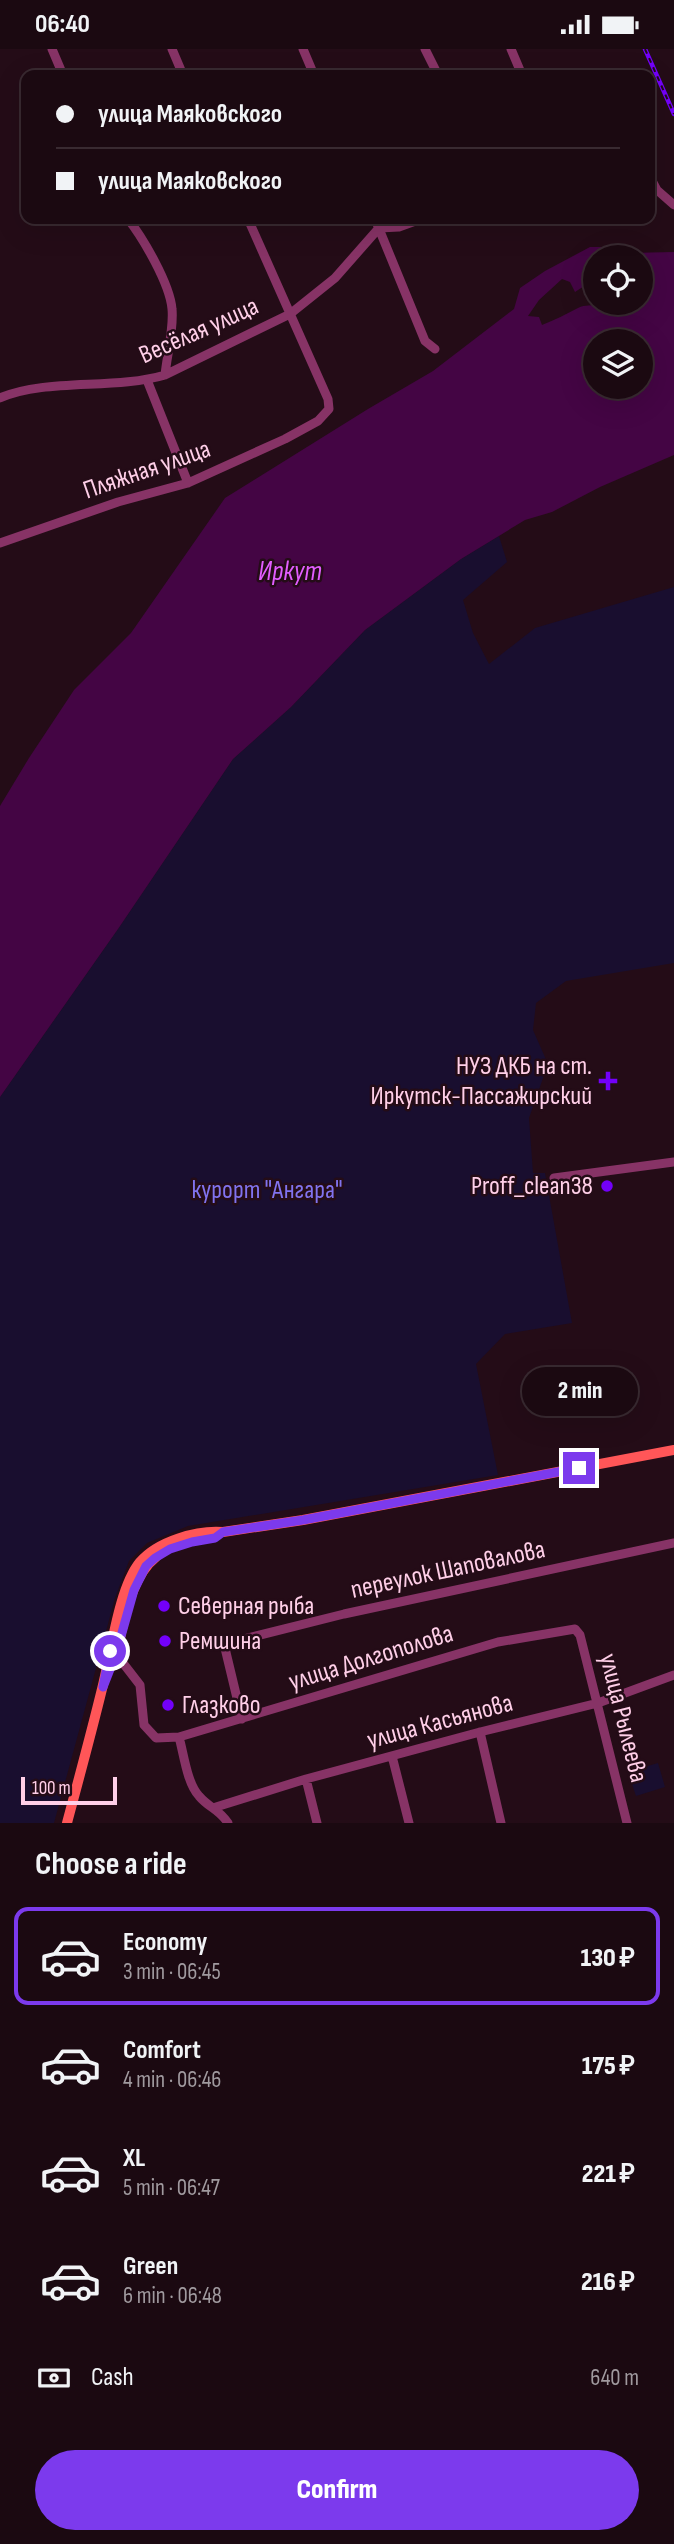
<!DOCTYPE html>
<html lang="en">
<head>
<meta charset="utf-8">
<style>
  :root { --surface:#1b0911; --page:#24121a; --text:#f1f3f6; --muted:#a09a9f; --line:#392a31; --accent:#7c3aed }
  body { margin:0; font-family:"Sofia Sans Condensed",sans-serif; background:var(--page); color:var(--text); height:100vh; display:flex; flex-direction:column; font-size:26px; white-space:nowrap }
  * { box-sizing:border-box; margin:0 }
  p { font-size:23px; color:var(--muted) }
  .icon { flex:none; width:38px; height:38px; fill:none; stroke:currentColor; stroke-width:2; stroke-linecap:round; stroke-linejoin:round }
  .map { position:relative; height:1774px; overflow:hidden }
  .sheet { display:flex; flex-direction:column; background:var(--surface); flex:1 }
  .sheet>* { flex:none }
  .banner { position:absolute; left:21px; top:21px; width:634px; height:154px; border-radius:14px; box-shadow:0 7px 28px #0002,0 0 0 2px var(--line); display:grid; align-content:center; height:154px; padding:0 35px; background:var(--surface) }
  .buttons { position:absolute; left:583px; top:196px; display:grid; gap:14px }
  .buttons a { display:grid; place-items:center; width:70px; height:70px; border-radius:50%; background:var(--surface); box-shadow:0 7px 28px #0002,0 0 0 2px var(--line); font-size:35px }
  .scale { position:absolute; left:21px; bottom:18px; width:96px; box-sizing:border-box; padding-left:7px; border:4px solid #ffcfe8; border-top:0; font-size:19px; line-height:24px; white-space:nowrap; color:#ffcfe8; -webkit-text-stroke:5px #240c17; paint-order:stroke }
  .end { position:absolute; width:32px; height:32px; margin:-16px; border:9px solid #7c3aed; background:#fff; box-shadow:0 0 0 4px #fff }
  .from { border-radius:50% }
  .bubble { position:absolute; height:49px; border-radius:24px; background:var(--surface); box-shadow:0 7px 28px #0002,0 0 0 2px var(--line); font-size:23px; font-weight:800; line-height:49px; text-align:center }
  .banner b { display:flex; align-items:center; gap:24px; height:66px; font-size:26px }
  .banner b+b { border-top:2px solid var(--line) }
  .banner i { width:18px; height:18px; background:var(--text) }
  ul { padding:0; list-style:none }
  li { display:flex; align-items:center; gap:21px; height:98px; margin:0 14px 10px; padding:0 21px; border:4px solid transparent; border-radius:14px }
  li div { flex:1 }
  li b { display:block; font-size:26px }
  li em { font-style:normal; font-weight:800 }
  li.on { border-color:var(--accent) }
  li>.icon { width:63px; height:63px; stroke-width:1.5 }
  h2 { padding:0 35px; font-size:32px; line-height:84px }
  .pay { display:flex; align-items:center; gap:18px; height:77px; padding:0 35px; font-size:26px }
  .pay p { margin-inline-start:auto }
  .primary-button { display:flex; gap:14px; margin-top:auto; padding:14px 35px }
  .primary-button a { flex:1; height:80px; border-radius:42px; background:var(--accent); color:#fff; font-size:28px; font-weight:800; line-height:80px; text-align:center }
  .status { display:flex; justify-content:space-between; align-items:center; height:49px; padding:0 35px; background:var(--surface); direction:ltr }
  .status svg { height:19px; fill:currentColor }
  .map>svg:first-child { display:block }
  .green { fill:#190e2f }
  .water { fill:#440544; fill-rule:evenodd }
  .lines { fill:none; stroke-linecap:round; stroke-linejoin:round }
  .minor { stroke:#873366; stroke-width:9 }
  .major { stroke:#ff5658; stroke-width:10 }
  .rail-casing { stroke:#7300fa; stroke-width:4.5 }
  .rail { stroke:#240c17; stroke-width:2; stroke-dasharray:5; stroke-linecap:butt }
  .route { stroke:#7c3aed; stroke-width:9 }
  .poi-dot { fill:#7300fa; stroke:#240c17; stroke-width:2.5 }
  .labels { text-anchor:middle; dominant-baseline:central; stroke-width:5; stroke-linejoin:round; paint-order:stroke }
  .street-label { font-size:26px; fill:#ffcfe8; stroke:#240c17 }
  .poi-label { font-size:26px; fill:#ffcfe8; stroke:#240c17; text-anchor:start }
  .park-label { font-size:26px; fill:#8173ee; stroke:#240c17 }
  .water-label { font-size:28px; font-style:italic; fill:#e25dff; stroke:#240c17 }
</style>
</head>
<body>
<div class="status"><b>06:40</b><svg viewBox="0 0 49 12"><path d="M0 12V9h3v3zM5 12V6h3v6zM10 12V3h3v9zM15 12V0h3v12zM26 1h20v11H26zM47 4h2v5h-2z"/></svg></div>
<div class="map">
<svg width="674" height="1774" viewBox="0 0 674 1774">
  <rect width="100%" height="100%" fill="#240c17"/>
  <!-- green -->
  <path class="green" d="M 499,487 L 507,513 L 463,551 L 473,584 L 489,615 L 535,579 L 674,538 L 674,914 L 566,932 L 536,954 L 533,981 L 548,1015 L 529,1069 L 533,1124 L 545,1124 L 572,1274 L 505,1285 L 476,1315 L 498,1426 L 188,1477 L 147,1494 L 129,1512 L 115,1549 L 54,1774 L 0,1774 L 0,1048 L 118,880 L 233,710 L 291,658 L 365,581 L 461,510 Z
    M 658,1714 L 665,1738 L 636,1747 L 628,1723 Z"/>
  <!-- water -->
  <path class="water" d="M 590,198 L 611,198 L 627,204 L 674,203 L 674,406 L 600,438 L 552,463 L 525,471 L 461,510 L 365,581 L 291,658 L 233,710 L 118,880 L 0,1048 L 0,757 L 29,709 L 74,641 L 131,584 L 225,449 L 368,360 L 433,322 L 514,260 L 520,239 L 545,222 ZM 595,208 L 640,208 L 641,233 L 644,234 L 641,236 L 640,254 L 599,254 C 592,258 585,255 578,259 C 566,265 555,271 542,276 L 539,268 L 528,267 L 539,251 L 562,230 L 570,233 L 575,243 L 595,230 ZM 595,292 L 640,292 L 640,338 L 595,338 Z"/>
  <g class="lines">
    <!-- minor -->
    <path class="minor" d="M 52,0 L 63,26
      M 172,0 L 183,26
      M 303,0 L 314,26
      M 425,0 L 438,26
      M 511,0 L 522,26
      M 649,126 L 657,141 L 674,156
      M 128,170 C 143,189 170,235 172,260 C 174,279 167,306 165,326
      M 375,170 L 425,292 L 435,300
      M 147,331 L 188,434
      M 0,349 C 45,329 115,341 165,326 L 290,265 L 335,229 L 379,179 L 399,178 L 421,170
      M 0,494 L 118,453 L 188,434 L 285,390 L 318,372 L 329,360 L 328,350 L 248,170
      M 554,1129 L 674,1113
      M 116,1605 L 140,1636 L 144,1676 L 156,1689 L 179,1688 L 498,1593 L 575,1580 L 580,1586 L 627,1774
      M 242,1670 L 224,1595 L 344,1565 L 674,1494
      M 480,1683 L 501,1774
      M 179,1688 C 184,1706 187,1734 199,1747 C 209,1759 219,1760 228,1774
      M 392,1707 L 409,1774
      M 306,1730 L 317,1774
      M 216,1758 L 306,1730 L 480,1683 L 598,1654 L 674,1626"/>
    <!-- major -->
    <path class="major" d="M 116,1605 C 124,1575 130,1528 156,1508
      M 67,1774 C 79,1729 91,1685 102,1640 C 111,1606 118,1540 140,1513 C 158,1492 197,1481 223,1483 L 303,1471 L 674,1401"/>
    <!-- rail casing -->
    <g class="rail-casing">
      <path id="rail" d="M 645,0 L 674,65"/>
    </g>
    <!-- rail -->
    <use href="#rail" class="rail"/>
  </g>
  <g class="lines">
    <!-- route -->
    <path class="route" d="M 110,1602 L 103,1638 L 116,1605 L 134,1541 L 146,1517 L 155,1509 L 170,1500 L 192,1493 L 215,1489 L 223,1483 L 303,1471 L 579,1419"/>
  </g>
  <!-- markers -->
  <g class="poi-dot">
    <path d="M604.5 1021.5h7v7h7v7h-7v7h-7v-7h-7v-7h7z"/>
    <circle cx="607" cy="1137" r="7"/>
    <circle cx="164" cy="1557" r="7"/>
    <circle cx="165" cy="1592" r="7"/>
    <circle cx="168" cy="1656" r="7"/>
  </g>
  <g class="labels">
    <!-- street labels -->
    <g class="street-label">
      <text transform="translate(199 282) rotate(-24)">Весёлая улица</text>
      <text transform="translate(147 421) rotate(-19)">Пляжная улица</text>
      <text transform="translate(448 1521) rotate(-12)">переулок Шаповалова</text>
      <text transform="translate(371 1609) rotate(-17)">улица Долгополова</text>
      <text transform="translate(623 1669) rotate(76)">улица Рылеева</text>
      <text transform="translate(440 1673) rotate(-15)">улица Касьянова</text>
    </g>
    <!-- poi labels -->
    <g class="poi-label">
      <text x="592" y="1017" text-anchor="end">НУЗ ДКБ на ст.<tspan x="592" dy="30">Иркутск-Пассажирский</tspan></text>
      <text x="593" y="1137" text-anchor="end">Proff_clean38</text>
      <text x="178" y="1557">Северная рыба</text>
      <text x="179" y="1592">Ремшина</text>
      <text x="182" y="1656">Глазково</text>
    </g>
    <!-- park labels -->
    <g class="park-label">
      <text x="267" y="1141">курорт "Ангара"</text>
    </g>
    <!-- water labels -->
    <g class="water-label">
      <text x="290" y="522">Иркут</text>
    </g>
  </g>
</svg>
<div class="buttons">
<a><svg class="icon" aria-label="locate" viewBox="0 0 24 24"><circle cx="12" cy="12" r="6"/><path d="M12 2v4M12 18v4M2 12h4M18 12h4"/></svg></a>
<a><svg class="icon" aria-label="layers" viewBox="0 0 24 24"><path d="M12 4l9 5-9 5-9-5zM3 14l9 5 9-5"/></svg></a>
</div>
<div class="scale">100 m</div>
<i class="end from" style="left:110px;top:1602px"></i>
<i class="end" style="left:579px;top:1419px"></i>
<div class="bubble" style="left:522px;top:1318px;width:116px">2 min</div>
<div class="banner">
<b><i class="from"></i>улица Маяковского</b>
<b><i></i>улица Маяковского</b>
</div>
</div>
<section class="sheet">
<h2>Choose a ride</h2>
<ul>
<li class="on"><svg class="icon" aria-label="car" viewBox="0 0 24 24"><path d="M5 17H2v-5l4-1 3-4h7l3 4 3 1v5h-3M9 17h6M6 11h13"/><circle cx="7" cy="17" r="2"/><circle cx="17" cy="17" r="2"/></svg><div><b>Economy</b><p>3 min · 06:45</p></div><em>130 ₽</em></li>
<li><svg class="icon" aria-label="car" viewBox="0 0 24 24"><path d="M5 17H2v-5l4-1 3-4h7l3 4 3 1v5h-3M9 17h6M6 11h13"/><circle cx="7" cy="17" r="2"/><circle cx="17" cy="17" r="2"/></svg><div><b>Comfort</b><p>4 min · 06:46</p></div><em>175 ₽</em></li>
<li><svg class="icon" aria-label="car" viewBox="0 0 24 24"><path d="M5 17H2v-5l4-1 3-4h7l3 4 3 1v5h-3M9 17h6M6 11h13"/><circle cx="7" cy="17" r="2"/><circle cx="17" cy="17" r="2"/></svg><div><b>XL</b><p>5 min · 06:47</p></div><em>221 ₽</em></li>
<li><svg class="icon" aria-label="car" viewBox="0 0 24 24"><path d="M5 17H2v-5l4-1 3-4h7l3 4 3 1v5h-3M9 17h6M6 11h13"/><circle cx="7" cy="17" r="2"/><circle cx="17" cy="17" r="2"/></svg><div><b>Green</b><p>6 min · 06:48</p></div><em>216 ₽</em></li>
</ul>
<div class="pay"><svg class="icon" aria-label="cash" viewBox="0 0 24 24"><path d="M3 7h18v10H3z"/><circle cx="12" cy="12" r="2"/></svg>Cash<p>640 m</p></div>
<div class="primary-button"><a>Confirm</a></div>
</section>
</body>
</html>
